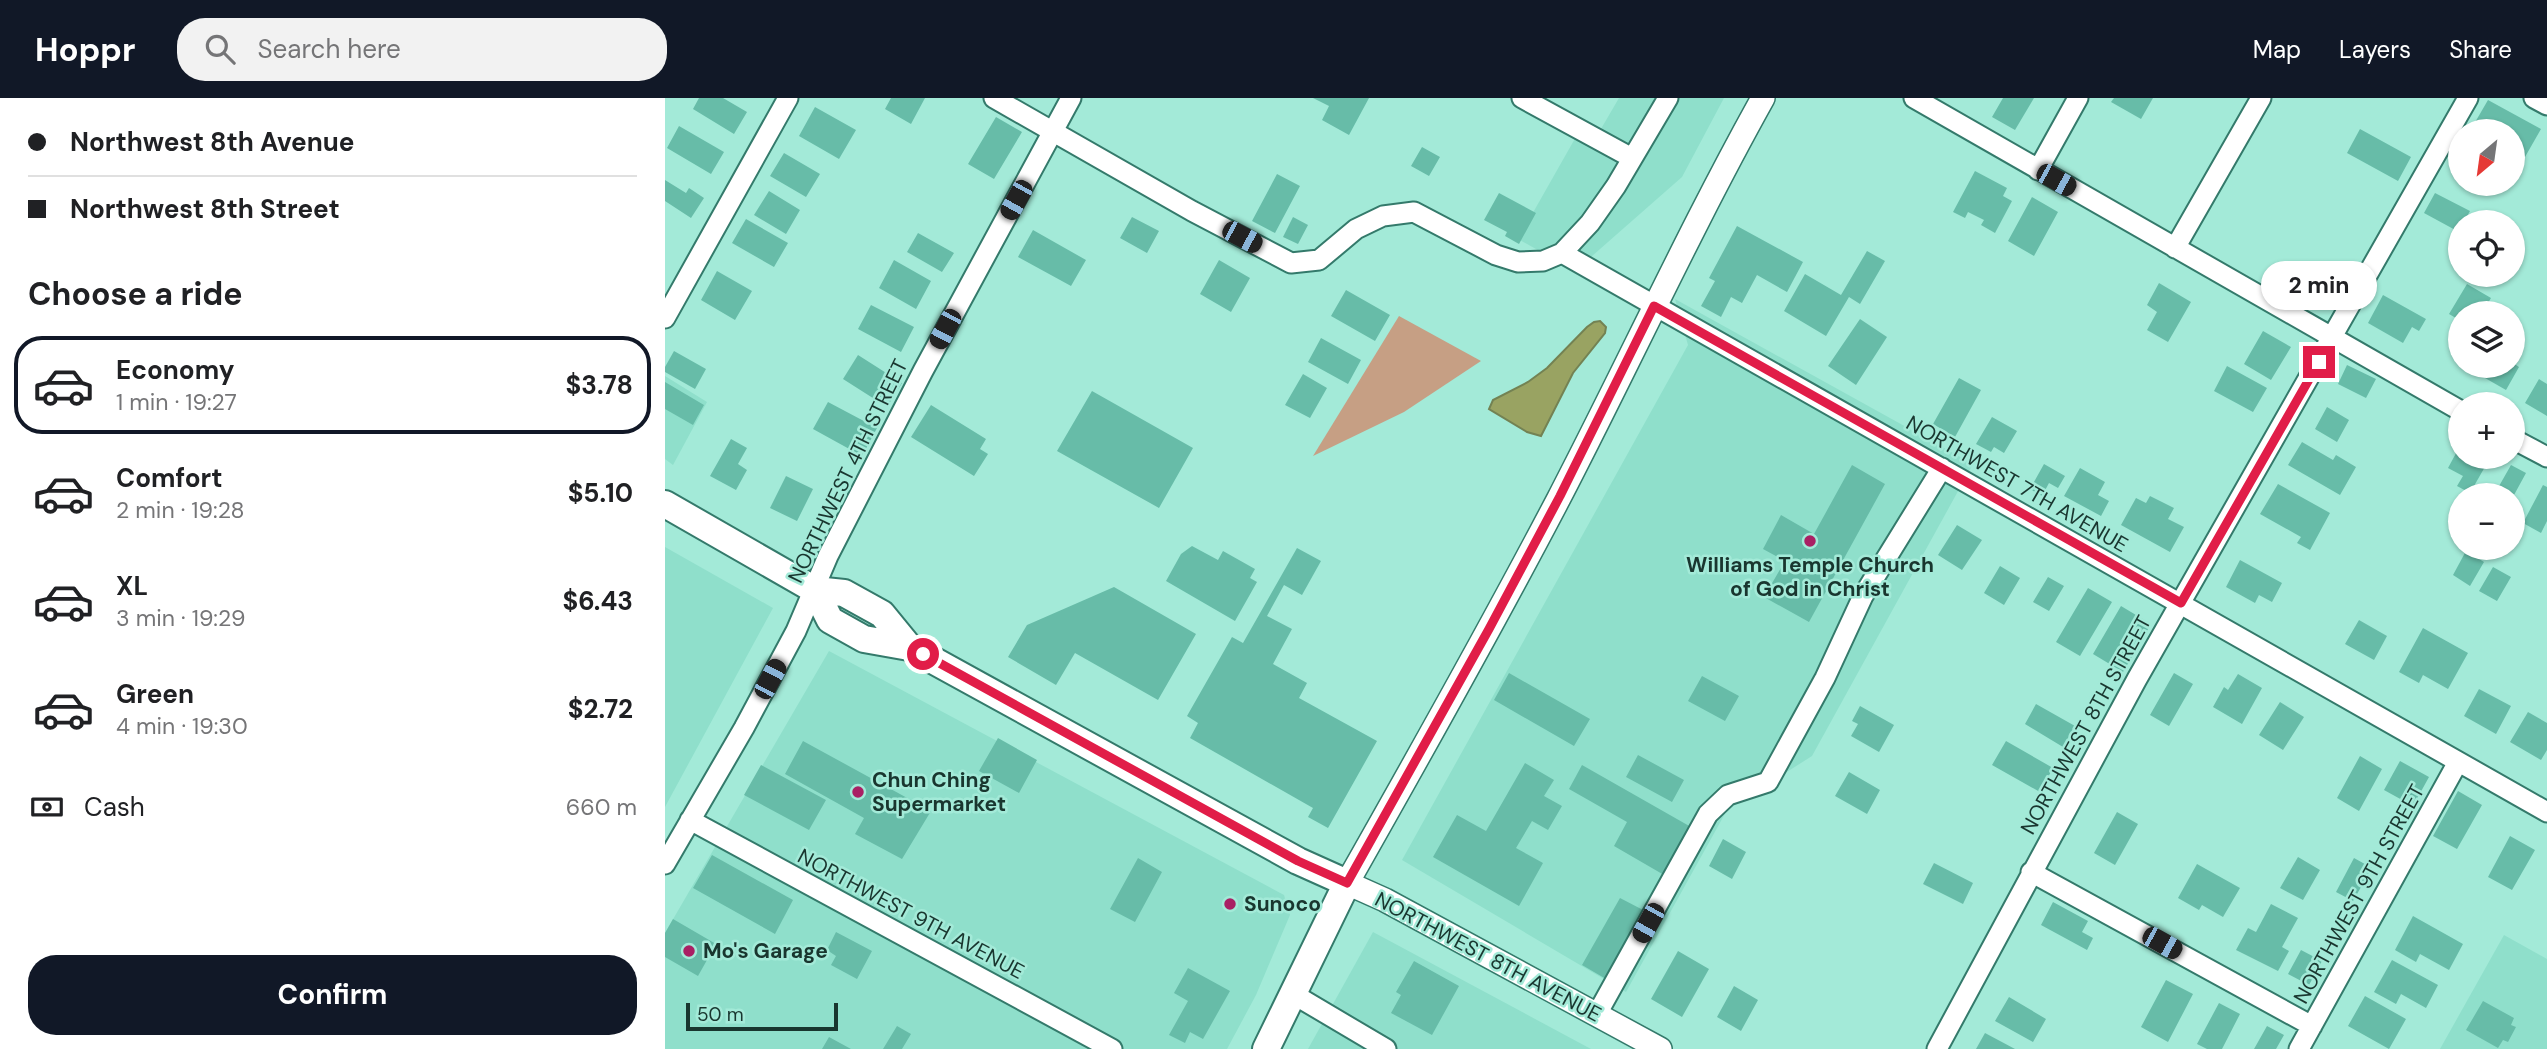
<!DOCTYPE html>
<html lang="en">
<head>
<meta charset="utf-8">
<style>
  :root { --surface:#fff; --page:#f2f2f2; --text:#202124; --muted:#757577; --line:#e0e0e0; --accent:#111827 }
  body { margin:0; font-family:"DM Sans",sans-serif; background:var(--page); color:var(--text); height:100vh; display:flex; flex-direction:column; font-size:26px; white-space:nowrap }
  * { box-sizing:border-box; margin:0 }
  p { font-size:23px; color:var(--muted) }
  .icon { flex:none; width:38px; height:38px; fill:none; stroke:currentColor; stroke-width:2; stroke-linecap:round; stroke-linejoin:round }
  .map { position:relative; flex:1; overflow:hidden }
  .side { display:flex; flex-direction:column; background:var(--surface); width:665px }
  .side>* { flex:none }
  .hud { display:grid; align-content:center; height:154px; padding:0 28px; background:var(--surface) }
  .needle { width:46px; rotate:209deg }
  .buttons { position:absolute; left:1783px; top:21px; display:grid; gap:14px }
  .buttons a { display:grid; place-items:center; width:77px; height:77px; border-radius:50%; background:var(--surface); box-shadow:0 2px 5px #0004; font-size:35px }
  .scale { position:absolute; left:21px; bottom:18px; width:152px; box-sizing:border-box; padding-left:7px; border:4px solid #19362f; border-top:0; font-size:19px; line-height:24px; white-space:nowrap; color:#19362f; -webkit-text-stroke:5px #a3ead8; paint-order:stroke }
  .end { position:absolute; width:32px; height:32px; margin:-16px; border:9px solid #e11d48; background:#fff; box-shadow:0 0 0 4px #fff }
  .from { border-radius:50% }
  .bubble { position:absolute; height:49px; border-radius:24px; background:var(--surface); box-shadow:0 2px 5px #0004; font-size:23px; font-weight:700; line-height:49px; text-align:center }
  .car { position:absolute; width:21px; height:42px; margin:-21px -10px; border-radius:9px; box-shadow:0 0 5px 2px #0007; background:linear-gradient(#222 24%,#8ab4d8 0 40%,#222 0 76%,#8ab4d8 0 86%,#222 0) }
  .hud b { display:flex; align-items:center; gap:24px; height:66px; font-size:26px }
  .hud b+b { border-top:2px solid var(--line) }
  .hud i { width:18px; height:18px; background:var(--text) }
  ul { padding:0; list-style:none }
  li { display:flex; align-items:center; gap:21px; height:98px; margin:0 14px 10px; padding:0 14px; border:4px solid transparent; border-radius:28px }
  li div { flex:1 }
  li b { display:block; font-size:26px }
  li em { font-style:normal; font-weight:700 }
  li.active { border-color:var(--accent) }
  li>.icon { width:63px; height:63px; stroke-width:1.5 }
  h2 { padding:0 28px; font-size:32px; line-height:84px }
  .pay { display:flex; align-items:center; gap:18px; height:77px; padding:0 28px; font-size:26px }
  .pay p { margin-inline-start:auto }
  .button { display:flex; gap:14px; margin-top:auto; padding:14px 28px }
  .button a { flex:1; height:80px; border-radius:28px; background:var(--accent); color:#fff; font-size:28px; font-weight:700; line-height:80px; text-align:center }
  header { display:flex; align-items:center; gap:42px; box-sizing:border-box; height:98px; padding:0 35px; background:var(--accent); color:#fff }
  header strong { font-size:33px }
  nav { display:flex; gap:38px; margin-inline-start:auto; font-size:24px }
  .search { width:490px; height:63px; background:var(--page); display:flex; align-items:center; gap:18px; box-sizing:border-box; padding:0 24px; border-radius:28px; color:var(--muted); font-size:26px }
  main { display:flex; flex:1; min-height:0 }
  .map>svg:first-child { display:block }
  .built { fill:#8fdfcb }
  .green { fill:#c69f84 }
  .water { fill:#99a362; stroke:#738253; stroke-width:2 }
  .building { fill:#67bca8 }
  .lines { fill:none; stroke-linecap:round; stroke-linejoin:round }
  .minor-casing { stroke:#347a6b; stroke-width:23 }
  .tertiary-casing { stroke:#347a6b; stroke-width:26 }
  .secondary-casing { stroke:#347a6b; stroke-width:30 }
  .minor { stroke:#fff; stroke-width:19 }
  .tertiary { stroke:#fff; stroke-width:23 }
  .secondary { stroke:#fff; stroke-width:26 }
  .route { stroke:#e11d48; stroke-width:9 }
  .poi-dot { fill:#a92064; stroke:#a3ead8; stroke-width:2.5 }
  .labels { text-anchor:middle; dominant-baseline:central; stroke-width:5; stroke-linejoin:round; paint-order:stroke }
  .street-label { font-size:21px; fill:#19362f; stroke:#a3ead8 }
  .poi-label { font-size:21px; font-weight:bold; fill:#19362f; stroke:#a3ead8; text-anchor:start }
</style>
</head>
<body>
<header>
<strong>Hoppr</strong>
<div class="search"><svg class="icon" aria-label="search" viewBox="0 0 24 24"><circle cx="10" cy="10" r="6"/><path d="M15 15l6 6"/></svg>Search here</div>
<nav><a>Map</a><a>Layers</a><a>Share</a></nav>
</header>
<main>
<section class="side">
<div class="hud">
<b><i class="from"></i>Northwest 8th Avenue</b>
<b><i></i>Northwest 8th Street</b>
</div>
<h2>Choose a ride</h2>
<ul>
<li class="active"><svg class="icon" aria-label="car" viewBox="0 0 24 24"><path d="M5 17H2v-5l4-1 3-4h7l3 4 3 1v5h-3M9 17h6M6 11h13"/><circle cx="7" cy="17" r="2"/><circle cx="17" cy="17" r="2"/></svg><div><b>Economy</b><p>1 min · 19:27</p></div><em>$3.78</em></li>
<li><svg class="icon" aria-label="car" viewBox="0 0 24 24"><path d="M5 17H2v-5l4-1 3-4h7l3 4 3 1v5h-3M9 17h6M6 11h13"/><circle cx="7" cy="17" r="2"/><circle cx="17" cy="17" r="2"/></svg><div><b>Comfort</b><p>2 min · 19:28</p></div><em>$5.10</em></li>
<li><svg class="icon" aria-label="car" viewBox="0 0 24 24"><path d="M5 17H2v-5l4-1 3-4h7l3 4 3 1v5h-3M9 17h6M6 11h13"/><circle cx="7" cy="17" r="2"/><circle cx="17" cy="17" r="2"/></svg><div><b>XL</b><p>3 min · 19:29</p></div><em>$6.43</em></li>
<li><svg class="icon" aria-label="car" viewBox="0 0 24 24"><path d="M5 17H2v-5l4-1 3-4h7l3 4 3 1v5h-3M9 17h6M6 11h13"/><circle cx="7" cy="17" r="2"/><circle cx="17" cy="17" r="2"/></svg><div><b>Green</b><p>4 min · 19:30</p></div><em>$2.72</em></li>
</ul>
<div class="pay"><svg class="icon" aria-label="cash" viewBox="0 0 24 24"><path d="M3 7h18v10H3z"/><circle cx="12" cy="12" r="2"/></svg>Cash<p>660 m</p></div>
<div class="button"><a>Confirm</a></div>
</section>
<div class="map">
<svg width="1882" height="951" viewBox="0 0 1882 951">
  <rect width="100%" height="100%" fill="#a3ead8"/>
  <!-- built -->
  <path class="built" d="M 954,0 L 1059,0 L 1017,79 L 910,173 L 853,141 L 912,37 L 933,36 Z
    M 1010,201 L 1308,366 L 1147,658 L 1062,712 L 961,894 L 737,762 L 1023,247 Z
    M 0,278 L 42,304 L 8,367 L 0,361 Z
    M 0,449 L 108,510 L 0,709 Z
    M 164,553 L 619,797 L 625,817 L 591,897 L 562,951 L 0,951 L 0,835 Z
    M 708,834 L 926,951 L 643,951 Z
    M 1839,837 L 1882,861 L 1882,951 L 1775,951 Z"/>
  <!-- green -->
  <path class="green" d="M 734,218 L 816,263 L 739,314 L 648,358 Z"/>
  <!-- water -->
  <path class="water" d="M 935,223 L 941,229 L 940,235 L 908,275 L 876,338 L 862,334 L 824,311 L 828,302 L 863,284 L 882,270 L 922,229 L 929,224 Z"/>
  <!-- building -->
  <path class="building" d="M 34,0 L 58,0 L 82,14 L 69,36 L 28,11 Z
    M 226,0 L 260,0 L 246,26 L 220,11 Z
    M 648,0 L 704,0 L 684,37 L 657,22 L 664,8 Z
    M 1338,0 L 1369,0 L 1350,32 L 1327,19 Z
    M 1449,0 L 1488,0 L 1476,21 L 1446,4 Z
    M 1823,2 L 1876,31 L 1848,80 L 1848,33 L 1805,33 Z
    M 150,9 L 191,32 L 174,61 L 134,38 Z
    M 331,19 L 357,34 L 329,81 L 303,66 Z
    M 14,28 L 59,54 L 46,76 L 2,50 Z
    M 1695,31 L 1746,59 L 1733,83 L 1682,55 Z
    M 757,49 L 775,59 L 764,78 L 746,68 Z
    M 119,55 L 155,76 L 141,99 L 105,78 Z
    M 1310,73 L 1342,90 L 1338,98 L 1347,103 L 1330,135 L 1316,127 L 1319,122 L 1303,114 L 1300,120 L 1288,114 Z
    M 612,76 L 635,88 L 610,135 L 587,123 Z
    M 0,82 L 21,95 L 24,90 L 39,100 L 26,120 L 0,103 Z
    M 104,93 L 135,112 L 121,136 L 89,117 Z
    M 834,95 L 871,115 L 854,146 L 840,138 L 842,134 L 819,122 Z
    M 1770,95 L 1805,113 L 1799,124 L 1796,124 L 1794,134 L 1759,115 Z
    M 1367,99 L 1393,114 L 1369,158 L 1343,143 Z
    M 467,119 L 494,133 L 482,155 L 455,140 Z
    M 628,119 L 643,127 L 633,146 L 618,139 Z
    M 81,121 L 123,145 L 109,169 L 67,145 Z
    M 1072,128 L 1138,164 L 1122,194 L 1092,177 L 1077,205 L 1066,199 L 1056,219 L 1036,208 L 1050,183 L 1044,180 Z
    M 368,132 L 421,162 L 406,188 L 353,159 Z
    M 253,135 L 289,155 L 277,174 L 242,154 Z
    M 1202,153 L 1220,163 L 1195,206 L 1184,199 L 1161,238 L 1119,213 L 1140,176 L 1176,197 Z
    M 229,162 L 266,183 L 251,211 L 214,190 Z
    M 554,162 L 585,180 L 566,214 L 535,196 Z
    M 52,173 L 87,193 L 70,222 L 36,202 Z
    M 1494,185 L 1526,204 L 1503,244 L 1482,232 L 1492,214 L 1482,207 Z
    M 1802,186 L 1826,200 L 1817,215 L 1796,215 L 1796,223 L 1784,216 Z
    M 681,192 L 725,217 L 710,243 L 666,218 Z
    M 1718,197 L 1761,221 L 1754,233 L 1747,229 L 1738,245 L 1703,225 Z
    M 206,207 L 249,229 L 236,254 L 193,231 Z
    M 1195,221 L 1222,239 L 1191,287 L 1163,268 Z
    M 1598,233 L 1626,249 L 1606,282 L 1579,266 Z
    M 656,240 L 696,262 L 683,286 L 643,264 Z
    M 9,253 L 41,271 L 30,291 L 0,274 L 0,269 Z
    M 193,257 L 237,285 L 222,309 L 178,281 Z
    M 1848,265 L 1854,269 L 1841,292 L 1820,280 L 1827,268 L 1848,268 Z
    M 1682,267 L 1711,281 L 1701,300 L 1673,286 Z
    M 1562,268 L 1602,290 L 1588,314 L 1549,293 Z
    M 638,276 L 662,290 L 645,320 L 620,307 Z
    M 1294,280 L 1316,292 L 1290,339 L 1268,326 Z
    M 1874,281 L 1882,286 L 1882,318 L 1860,305 Z
    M 0,284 L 39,307 L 28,327 L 0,311 Z
    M 427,293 L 528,350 L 494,410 L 392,353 Z
    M 163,304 L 212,330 L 197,358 L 148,331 Z
    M 266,307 L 321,341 L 315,351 L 323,356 L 309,378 L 246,339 Z
    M 1662,309 L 1684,322 L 1672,344 L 1650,331 Z
    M 1327,319 L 1352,333 L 1339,355 L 1329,349 L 1326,354 L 1311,346 Z
    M 66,341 L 82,350 L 73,366 L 82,372 L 71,392 L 45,378 Z
    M 1637,344 L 1668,362 L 1671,357 L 1691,369 L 1675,397 L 1623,367 Z
    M 1796,346 L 1796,359 L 1806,359 L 1821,367 L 1805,395 L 1792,388 L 1798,378 L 1783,370 Z
    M 1379,366 L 1400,378 L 1393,390 L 1384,385 L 1377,398 L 1365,391 Z
    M 1187,367 L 1220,386 L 1144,524 L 1099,499 L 1120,463 L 1098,451 L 1116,417 L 1149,436 Z
    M 1846,367 L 1861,375 L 1849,397 L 1829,397 Z
    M 1415,370 L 1440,384 L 1433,397 L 1444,403 L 1436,418 L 1399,398 Z
    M 121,378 L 148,391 L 132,423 L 105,410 Z
    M 1613,386 L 1665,415 L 1645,452 L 1632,445 L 1636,439 L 1595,416 Z
    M 1878,387 L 1882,389 L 1882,423 L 1876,435 L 1858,425 Z
    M 1485,398 L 1509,410 L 1503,421 L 1519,429 L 1505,454 L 1456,427 L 1471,400 L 1481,405 Z
    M 1292,427 L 1317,442 L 1297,472 L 1273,457 Z
    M 527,448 L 553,462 L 558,453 L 590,471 L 585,480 L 592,484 L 570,523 L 501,483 L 516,456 Z
    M 632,450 L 656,463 L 637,497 L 619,487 L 602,518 L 627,531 L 608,566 L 642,585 L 634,600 L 712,643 L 663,730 L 643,719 L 648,710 L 525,640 L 533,625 L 522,618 L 567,539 L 578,545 Z
    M 1801,453 L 1819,464 L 1805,488 L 1788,477 Z
    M 1575,462 L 1617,485 L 1607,504 L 1594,497 L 1590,505 L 1561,489 Z
    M 1335,468 L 1355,480 L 1339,507 L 1319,495 Z
    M 1828,469 L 1846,479 L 1832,503 L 1814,493 Z
    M 1383,479 L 1399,488 L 1384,513 L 1368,504 Z
    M 449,489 L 531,536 L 493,602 L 410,555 L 391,587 L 343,559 L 362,527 Z
    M 1423,490 L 1447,504 L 1415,558 L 1391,544 Z
    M 1456,508 L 1486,526 L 1458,574 L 1428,556 Z
    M 1694,522 L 1722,538 L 1709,562 L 1680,546 Z
    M 1758,530 L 1803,555 L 1783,591 L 1758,577 L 1754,585 L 1734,574 Z
    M 844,575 L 925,621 L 909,648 L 829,602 Z
    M 1509,575 L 1528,586 L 1504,628 L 1485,617 Z
    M 1573,576 L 1597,590 L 1577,626 L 1548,609 L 1559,589 L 1563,592 Z
    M 1037,578 L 1074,598 L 1060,623 L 1023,603 Z
    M 1814,591 L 1846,608 L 1831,636 L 1799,618 Z
    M 1615,604 L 1639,619 L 1618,652 L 1594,637 Z
    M 1371,606 L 1410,628 L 1398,649 L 1360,626 Z
    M 1195,608 L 1229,627 L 1214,654 L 1186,638 L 1193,626 L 1187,623 Z
    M 1863,614 L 1882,625 L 1882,652 L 1876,662 L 1845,644 Z
    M 333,640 L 372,662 L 354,695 L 314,673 Z
    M 138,643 L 266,713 L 237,761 L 190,736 L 199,720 L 120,676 Z
    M 1341,643 L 1388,670 L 1375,694 L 1327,667 Z
    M 973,657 L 1019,682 L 1007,704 L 961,679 Z
    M 1695,658 L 1717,671 L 1694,713 L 1672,700 Z
    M 1735,663 L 1764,679 L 1748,708 L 1719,692 Z
    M 860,665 L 889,682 L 879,698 L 897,708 L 883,732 L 867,723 L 851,750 L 878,765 L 854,808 L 768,759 L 792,717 L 821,733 Z
    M 96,667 L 161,702 L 144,732 L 79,697 Z
    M 917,667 L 1026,729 L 999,777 L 949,748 L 962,724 L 904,691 Z
    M 1184,674 L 1215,692 L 1202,716 L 1170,698 Z
    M 1793,693 L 1817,707 L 1792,751 L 1768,738 Z
    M 1452,714 L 1473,726 L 1450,767 L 1429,755 Z
    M 1845,738 L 1870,752 L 1847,792 L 1823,779 Z
    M 1058,741 L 1081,754 L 1067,781 L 1044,768 Z
    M 47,757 L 128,802 L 110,836 L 28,790 Z
    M 1633,759 L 1655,772 L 1638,802 L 1615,790 Z
    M 473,760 L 497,774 L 470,824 L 445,811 Z
    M 1689,760 L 1707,770 L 1688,803 L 1671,794 Z
    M 1269,765 L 1308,785 L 1298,806 L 1258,786 Z
    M 1532,766 L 1575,790 L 1558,819 L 1537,807 L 1534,812 L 1513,800 Z
    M 955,800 L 980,813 L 941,881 L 917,867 Z
    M 1388,804 L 1423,823 L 1417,834 L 1428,840 L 1422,852 L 1376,827 Z
    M 1606,806 L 1633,820 L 1617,849 L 1624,853 L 1613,873 L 1571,852 L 1583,830 L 1591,834 Z
    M 1748,818 L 1798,846 L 1784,872 L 1755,856 L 1751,864 L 1730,852 Z
    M 8,821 L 51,846 L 33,878 L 0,859 L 0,835 Z
    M 171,834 L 207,853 L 192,881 L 166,867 L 171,858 L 162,852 Z
    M 1636,852 L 1657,863 L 1644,887 L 1623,876 Z
    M 1013,853 L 1044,871 L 1017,919 L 986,901 Z
    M 1727,862 L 1773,887 L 1761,910 L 1736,896 L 1731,906 L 1709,894 Z
    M 749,863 L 794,888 L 767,937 L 726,915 L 736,897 L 731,894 Z
    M 523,870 L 565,893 L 538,941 L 525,934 L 520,945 L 504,937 L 523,903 L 509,895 Z
    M 1501,882 L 1528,896 L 1503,944 L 1476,929 Z
    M 1069,888 L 1093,902 L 1076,933 L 1052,919 Z
    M 1700,898 L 1741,921 L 1724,951 L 1683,928 Z
    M 1344,899 L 1381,921 L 1368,944 L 1330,923 Z
    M 1818,903 L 1849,920 L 1846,927 L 1851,929 L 1843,944 L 1838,942 L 1833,950 L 1801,932 Z
    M 1554,905 L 1575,916 L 1557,951 L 1542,951 L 1532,946 Z
    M 232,928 L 246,936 L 237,951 L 218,951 Z
    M 1602,928 L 1619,937 L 1611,951 L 1589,951 Z
    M 1320,935 L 1350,951 L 1311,951 Z
    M 164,939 L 186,951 L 157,951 Z"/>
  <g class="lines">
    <!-- minor casing -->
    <g class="minor-casing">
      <path id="minor" d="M 329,0 L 527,113 L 626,165 L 654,162 L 691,131 L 718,118 L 749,114 L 831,157 L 853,164 L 878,163 L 897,155 L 925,125 L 951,88 L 1003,0
        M 857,0 L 967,60
        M 1249,0 L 1796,313
        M 1869,0 L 1882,7
        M 1373,72 L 1413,0
        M 1510,150 L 1596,0
        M 897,155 L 1882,714
        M 0,220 L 123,0
        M 1848,341 L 1882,359
        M 25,722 L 447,951
        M 0,766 L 79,630 L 131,533 L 163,458 L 258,273 L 406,0
        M 1366,774 L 1647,928
        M 628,896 L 721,951
        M 932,916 L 1043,716 L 1063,697 L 1103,684 L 1160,580 L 1198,498 L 1277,370
        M 1272,951 L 1472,581 L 1803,0
        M 1634,951 L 1793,664"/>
    </g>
    <!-- tertiary casing -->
    <g class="tertiary-casing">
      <path id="tertiary" d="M 995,951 L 720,802 L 682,785 C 754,658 826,530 894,400 C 963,267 1025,131 1098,0"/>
    </g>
    <!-- secondary casing -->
    <g class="secondary-casing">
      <path id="secondary" d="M 0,406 L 150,492 L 179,495 L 217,516 L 244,549
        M 150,492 L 165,522 L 199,541 L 244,549 L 633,763 L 682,785 L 601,951"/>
    </g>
    <!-- minor -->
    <use href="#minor" class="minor"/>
    <!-- tertiary -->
    <use href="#tertiary" class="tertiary"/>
    <!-- secondary -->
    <use href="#secondary" class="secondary"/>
  </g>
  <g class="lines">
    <!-- route -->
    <path class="route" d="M 258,556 L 633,763 L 682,785 L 824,531 L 895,398 L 989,208 L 1516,505 L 1654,264"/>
  </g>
  <!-- markers -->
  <g class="poi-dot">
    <circle cx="1145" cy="443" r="7"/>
    <circle cx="193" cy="694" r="7"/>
    <circle cx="565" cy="806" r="7"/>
    <circle cx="24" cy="853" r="7"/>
  </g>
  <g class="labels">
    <!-- street labels -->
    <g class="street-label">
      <text transform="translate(183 373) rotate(-64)">NORTHWEST 4TH STREET</text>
      <text transform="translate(1352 386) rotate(30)">NORTHWEST 7TH AVENUE</text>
      <text transform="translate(1421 627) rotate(-61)">NORTHWEST 8TH STREET</text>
      <text transform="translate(1694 796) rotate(-61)">NORTHWEST 9TH STREET</text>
      <text transform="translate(246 816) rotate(28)">NORTHWEST 9TH AVENUE</text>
      <text transform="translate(823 859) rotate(28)">NORTHWEST 8TH AVENUE</text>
    </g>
    <!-- poi labels -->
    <g class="poi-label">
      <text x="1145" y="467" text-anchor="middle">Williams Temple Church<tspan x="1145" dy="24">of God in Christ</tspan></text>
      <text x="207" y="682">Chun Ching<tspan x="207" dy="24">Supermarket</tspan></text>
      <text x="579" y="806">Sunoco</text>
      <text x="38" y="853">Mo's Garage</text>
    </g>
  </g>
</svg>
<div class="buttons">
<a><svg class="needle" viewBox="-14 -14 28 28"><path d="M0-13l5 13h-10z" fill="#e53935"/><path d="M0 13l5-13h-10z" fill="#757577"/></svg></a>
<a><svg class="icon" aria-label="locate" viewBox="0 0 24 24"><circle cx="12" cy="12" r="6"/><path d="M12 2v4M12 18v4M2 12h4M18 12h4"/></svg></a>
<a><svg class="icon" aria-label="layers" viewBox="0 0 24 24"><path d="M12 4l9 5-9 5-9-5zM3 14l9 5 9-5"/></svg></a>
<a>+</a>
<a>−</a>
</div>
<div class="scale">50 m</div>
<i class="end from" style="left:258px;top:556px"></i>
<i class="end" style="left:1654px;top:264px"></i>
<div class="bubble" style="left:1596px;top:163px;width:116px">2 min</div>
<i class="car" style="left:1391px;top:82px;rotate:119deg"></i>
<i class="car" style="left:351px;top:102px;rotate:209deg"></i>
<i class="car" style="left:577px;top:139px;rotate:118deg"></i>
<i class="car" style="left:280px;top:231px;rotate:208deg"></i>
<i class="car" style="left:105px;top:581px;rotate:28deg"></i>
<i class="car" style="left:983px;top:825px;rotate:209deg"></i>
<i class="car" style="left:1497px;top:845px;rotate:119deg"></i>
</div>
</main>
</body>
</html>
